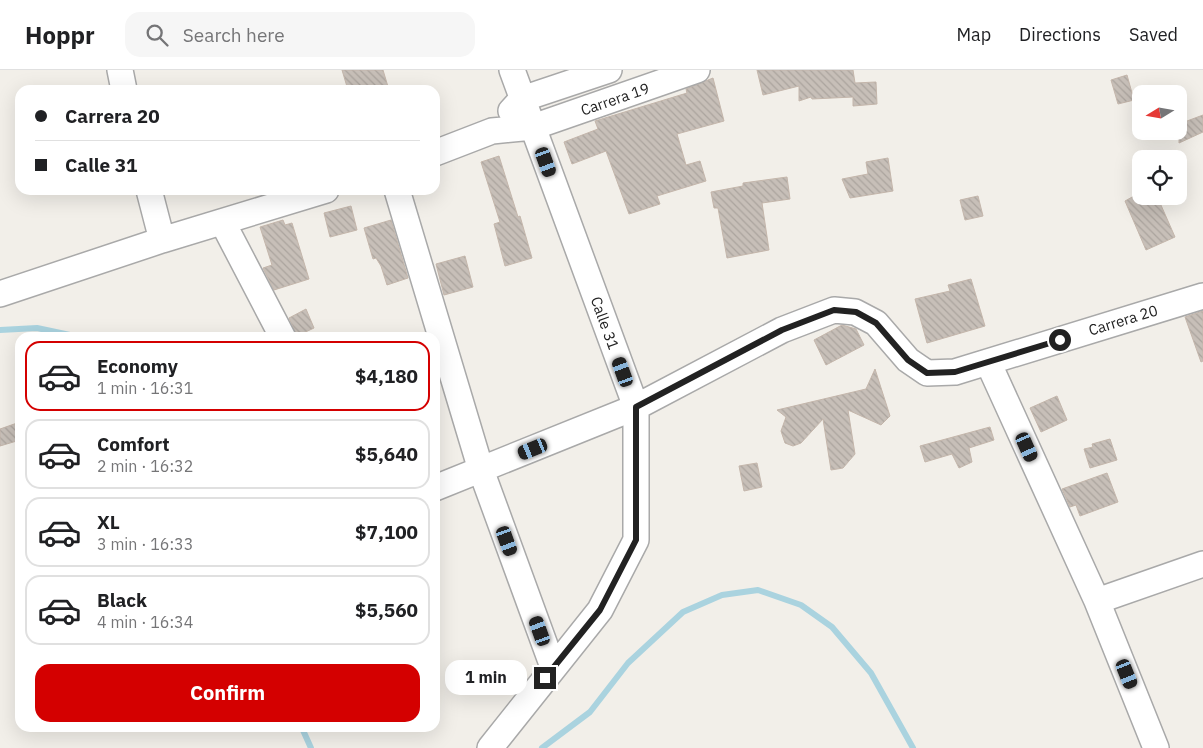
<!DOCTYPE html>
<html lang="en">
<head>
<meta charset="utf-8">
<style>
  :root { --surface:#fff; --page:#f6f6f6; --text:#202124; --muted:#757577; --line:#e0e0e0; --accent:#d40000 }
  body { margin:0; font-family:"IBM Plex Sans",sans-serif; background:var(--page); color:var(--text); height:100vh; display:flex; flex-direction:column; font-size:19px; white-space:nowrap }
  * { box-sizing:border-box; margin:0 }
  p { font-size:16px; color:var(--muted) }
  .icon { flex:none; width:28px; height:28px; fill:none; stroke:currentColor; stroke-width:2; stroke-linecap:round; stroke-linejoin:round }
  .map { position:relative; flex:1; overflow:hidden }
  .sheet { position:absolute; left:15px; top:262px; width:425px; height:400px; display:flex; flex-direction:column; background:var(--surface); border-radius:15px; box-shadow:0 5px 20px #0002 }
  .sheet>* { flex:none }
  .top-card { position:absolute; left:15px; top:15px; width:425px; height:110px; border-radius:15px; box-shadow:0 5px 20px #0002; display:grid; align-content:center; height:110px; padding:0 20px; background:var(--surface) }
  .needle { width:32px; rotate:259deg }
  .tools { position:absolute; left:1132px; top:15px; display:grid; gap:10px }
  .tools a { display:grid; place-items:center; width:55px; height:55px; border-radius:10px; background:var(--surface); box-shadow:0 5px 20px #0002; font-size:25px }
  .end { position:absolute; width:22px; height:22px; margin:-11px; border:6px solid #222; background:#fff; box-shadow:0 0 0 2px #fff }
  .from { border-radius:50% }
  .bubble { position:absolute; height:35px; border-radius:15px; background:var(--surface); box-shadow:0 5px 20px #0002; font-size:16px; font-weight:700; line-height:35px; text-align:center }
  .car { position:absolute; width:15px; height:30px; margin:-15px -8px; border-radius:6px; box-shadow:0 0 4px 1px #0007; background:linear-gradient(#222 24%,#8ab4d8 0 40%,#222 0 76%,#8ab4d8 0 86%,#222 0) }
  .top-card b { display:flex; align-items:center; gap:18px; height:48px; font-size:19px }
  .top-card b+b { border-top:1px solid var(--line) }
  .top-card i { width:12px; height:12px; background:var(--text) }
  ul { padding:9px 0 0; list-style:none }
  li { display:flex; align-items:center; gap:15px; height:70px; margin:0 10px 8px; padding:0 10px; border:2px solid var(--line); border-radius:15px }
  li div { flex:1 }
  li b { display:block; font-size:19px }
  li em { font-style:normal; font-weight:700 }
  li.current { border-color:var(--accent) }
  li>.icon { width:45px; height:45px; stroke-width:1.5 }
  .primary-button { display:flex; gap:10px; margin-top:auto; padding:10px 20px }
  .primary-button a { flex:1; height:58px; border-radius:15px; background:var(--accent); color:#fff; font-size:20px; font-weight:700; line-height:58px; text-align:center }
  header { display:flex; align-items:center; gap:30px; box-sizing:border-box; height:70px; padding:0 25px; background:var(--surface); border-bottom:1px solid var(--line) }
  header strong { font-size:24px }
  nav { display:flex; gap:28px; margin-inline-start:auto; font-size:18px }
  .search { width:350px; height:45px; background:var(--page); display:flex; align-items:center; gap:12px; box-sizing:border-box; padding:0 18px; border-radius:15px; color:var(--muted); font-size:19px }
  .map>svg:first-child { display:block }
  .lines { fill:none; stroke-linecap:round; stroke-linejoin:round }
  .stream { stroke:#aad3df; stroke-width:6 }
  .building { fill:url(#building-back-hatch); stroke:#c4b6ab }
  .street-casing { stroke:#a9a9a9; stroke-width:28 }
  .street { stroke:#fff; stroke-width:25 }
  .route { stroke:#222; stroke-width:6 }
  .labels { text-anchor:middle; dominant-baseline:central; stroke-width:4; stroke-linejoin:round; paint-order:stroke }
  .street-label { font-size:15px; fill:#222; stroke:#fff }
</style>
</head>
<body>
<header>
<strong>Hoppr</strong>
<div class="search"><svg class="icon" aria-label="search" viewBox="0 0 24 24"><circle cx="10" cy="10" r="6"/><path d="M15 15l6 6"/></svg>Search here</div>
<nav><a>Map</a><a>Directions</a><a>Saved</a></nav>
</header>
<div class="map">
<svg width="1203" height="678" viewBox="0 0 1203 678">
  <defs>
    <pattern id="building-back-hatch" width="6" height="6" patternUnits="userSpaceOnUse" patternTransform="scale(1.25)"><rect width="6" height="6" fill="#c7bfb8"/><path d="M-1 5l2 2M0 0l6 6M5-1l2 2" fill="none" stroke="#aba49e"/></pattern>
  </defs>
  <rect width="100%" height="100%" fill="#f2efe9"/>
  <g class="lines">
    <!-- stream -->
    <path class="stream" d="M 0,260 L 37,258 L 84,268
      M 302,658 L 311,678
      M 542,678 L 590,642 L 628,593 L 683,542 L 722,525 L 758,520 L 801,535 L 832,557 L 871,603 L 913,678"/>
  </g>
  <!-- building -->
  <path class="building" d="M 342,0 L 383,0 L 389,20 L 348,20 Z
    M 757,0 L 853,0 L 855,13 L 876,12 L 877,34 L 853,36 L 853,27 L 812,29 L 811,27 L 799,31 L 799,16 L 763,25 Z
    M 1127,5 L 1134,30 L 1118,34 L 1111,10 Z
    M 713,8 L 724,51 L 677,64 L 686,95 L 700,91 L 706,111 L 657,126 L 660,134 L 629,144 L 606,81 L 572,94 L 564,72 L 598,59 L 595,51 L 687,23 L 686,19 Z
    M 1203,45 L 1203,62 L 1179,73 L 1179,54 Z
    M 499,86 L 518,147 L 520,146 L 532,188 L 505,196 L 494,154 L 500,152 L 481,92 Z
    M 888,88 L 893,121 L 850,128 L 842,109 L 868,104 L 866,92 Z
    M 787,107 L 790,129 L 762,133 L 769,180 L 727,188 L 718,138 L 714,138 L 711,122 L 743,116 L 743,113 Z
    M 978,126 L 983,146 L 965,150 L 960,130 Z
    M 1134,126 L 1157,126 L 1175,167 L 1146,180 L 1125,131 Z
    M 351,136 L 357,160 L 330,167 L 324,143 Z
    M 283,150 L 285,155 L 292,153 L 309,209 L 274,220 L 263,198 L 272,195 L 260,157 Z
    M 391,150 L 408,208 L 387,215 L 381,196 L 376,188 L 373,189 L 364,158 Z
    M 465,186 L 473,217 L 444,225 L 436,194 Z
    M 971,209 L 985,256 L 927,273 L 915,229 L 950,221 L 948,215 Z
    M 306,239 L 314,258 L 297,266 L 289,248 Z
    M 1203,241 L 1203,291 L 1201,292 L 1185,247 Z
    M 842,255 L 856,259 L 864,275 L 826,295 L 814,270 Z
    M 875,299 L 890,346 L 881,355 L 848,340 L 855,384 L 843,398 L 831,400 L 823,349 L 801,373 L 793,376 L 785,373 L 781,361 L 786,347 L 777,340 L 866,319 Z
    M 1057,326 L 1067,350 L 1041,362 L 1030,338 Z
    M 20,352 L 20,370 L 0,376 L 0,359 Z
    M 990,357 L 994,370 L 969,378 L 972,392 L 959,398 L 952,384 L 925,392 L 920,376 Z
    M 1110,369 L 1117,390 L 1090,398 L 1084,379 L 1093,377 L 1092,374 Z
    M 757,393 L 762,417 L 744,421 L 739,396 Z
    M 1107,403 L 1118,432 L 1080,446 L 1076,435 L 1070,437 L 1062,419 Z"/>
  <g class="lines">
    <!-- street casing -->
    <g class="street-casing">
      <path id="street" d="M 120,0 L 124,20
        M 511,41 L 522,29 L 609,0
        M 435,83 L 492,61 L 533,57 L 697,0
        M 149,120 L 162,170
        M 397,120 L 481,400 L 553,597
        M 223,153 L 283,268
        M 0,224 L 162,170 L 326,120
        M 988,292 L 1097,531 L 1156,678
        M 435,418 L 636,337 L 782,260 L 834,240 L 855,242 L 876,253 L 908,290 L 927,303 L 955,302 L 1203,226
        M 1097,531 L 1203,494
        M 490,678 L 600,540 L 636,470 L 636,337 L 512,0"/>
    </g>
    <!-- street -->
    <use href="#street" class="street"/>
  </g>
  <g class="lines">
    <!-- route -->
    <path class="route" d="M 545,608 L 600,540 L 636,470 L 636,337 L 782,260 L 834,240 L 856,242 L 876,253 L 908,290 L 927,303 L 955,302 L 1060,270"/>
  </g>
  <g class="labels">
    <!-- street labels -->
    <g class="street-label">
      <text transform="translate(615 29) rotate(-19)">Carrera 19</text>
      <text transform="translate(1123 250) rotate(-17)">Carrera 20</text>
      <text transform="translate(605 253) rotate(70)">Calle 31</text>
    </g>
  </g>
</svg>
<div class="tools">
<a><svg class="needle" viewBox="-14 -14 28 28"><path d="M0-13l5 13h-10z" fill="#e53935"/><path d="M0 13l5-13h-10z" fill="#757577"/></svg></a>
<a><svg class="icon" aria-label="locate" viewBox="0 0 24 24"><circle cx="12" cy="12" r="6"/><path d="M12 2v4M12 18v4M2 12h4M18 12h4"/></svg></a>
</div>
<i class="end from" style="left:1060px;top:270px"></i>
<i class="end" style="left:545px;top:608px"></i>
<div class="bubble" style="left:445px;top:590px;width:82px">1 min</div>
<i class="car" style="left:546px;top:92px;rotate:160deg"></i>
<i class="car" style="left:623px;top:302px;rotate:340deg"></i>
<i class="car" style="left:1027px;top:377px;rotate:156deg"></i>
<i class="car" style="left:533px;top:379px;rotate:248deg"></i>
<i class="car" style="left:507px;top:471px;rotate:160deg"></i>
<i class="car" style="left:540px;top:561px;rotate:340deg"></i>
<i class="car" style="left:1127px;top:604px;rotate:158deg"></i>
<div class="top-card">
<b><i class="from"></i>Carrera 20</b>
<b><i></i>Calle 31</b>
</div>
<section class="sheet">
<ul>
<li class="current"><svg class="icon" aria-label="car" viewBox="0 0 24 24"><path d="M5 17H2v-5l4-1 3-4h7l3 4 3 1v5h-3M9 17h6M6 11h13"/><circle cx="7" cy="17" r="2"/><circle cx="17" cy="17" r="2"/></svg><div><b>Economy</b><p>1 min · 16:31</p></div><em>$4,180</em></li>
<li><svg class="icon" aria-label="car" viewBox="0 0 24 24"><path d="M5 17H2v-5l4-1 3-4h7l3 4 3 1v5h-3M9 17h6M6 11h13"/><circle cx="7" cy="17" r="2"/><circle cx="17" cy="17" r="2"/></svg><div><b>Comfort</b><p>2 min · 16:32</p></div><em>$5,640</em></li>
<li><svg class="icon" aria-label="car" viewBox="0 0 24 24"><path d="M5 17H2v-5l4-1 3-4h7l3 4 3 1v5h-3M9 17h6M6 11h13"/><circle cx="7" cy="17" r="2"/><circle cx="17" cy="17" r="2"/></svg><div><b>XL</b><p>3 min · 16:33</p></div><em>$7,100</em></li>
<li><svg class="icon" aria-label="car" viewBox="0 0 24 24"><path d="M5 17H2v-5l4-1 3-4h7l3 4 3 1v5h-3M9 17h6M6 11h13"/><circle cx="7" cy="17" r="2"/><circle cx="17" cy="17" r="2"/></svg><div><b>Black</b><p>4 min · 16:34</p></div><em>$5,560</em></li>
</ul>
<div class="primary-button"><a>Confirm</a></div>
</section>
</div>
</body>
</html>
